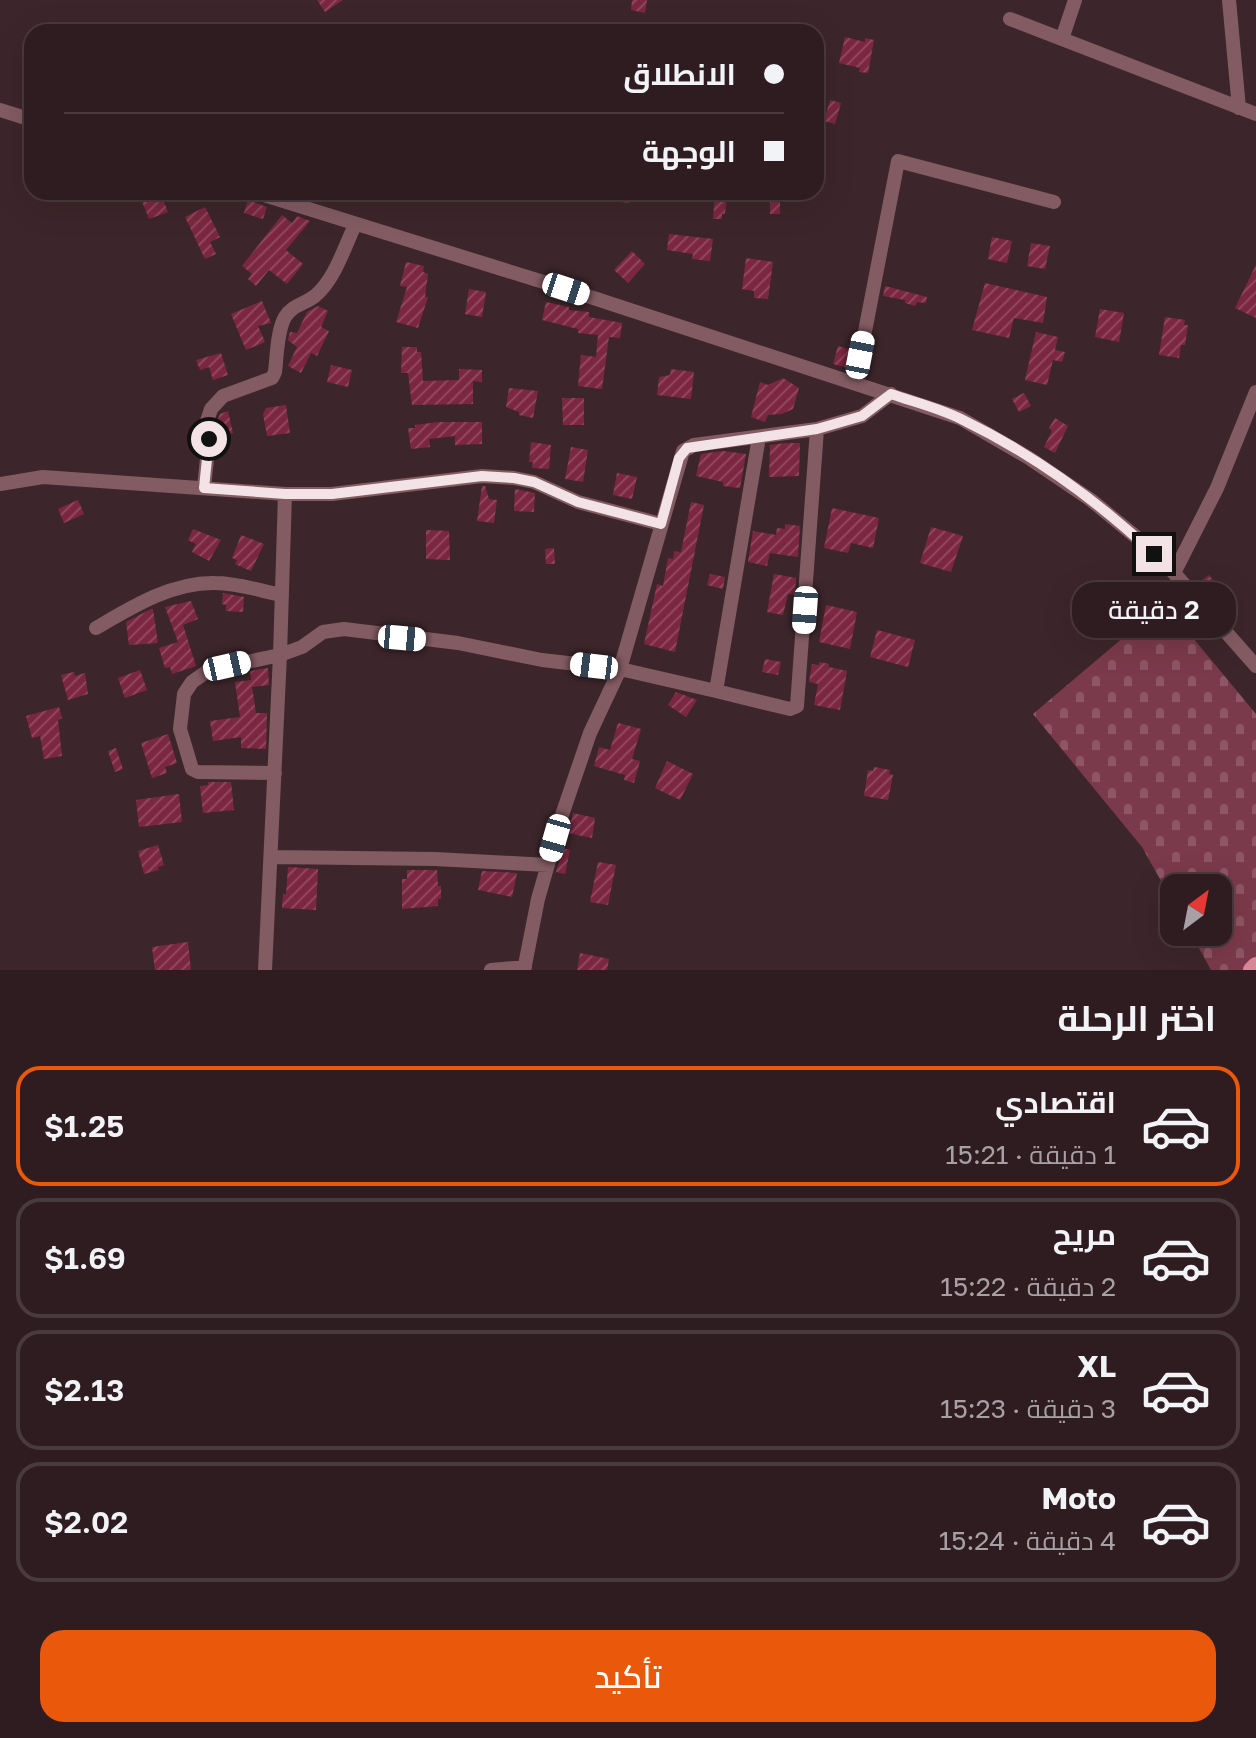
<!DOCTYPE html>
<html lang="ar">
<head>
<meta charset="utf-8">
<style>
  :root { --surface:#2e1c20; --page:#3a292d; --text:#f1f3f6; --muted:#a7a1a5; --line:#493a3e; --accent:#ea580c }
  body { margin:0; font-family:"Golos Text",Cairo,sans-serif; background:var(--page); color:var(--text); direction:rtl; height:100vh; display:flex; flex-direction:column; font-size:30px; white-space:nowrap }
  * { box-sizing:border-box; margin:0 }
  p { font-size:26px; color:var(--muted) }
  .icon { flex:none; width:44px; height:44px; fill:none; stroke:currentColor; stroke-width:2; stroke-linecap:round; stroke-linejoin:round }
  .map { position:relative; height:970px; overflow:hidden; direction:ltr }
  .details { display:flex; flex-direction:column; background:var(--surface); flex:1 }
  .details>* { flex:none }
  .top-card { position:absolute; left:24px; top:24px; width:800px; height:176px; border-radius:24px; box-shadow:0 8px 32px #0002,0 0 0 2px var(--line); direction:rtl; display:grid; align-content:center; height:176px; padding:0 40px; background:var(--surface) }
  .needle { width:52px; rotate:32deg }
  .buttons { position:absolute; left:1160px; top:874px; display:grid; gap:16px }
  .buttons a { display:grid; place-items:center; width:72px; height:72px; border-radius:16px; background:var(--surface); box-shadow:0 8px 32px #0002,0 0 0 2px var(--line); font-size:40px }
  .end { position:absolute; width:36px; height:36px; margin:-18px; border:10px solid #f3e3e6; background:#111; box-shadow:0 0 0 4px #111 }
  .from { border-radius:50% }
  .bubble { position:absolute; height:56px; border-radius:24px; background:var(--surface); box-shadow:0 8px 32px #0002,0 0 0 2px var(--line); font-size:26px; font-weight:600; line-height:56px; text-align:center; direction:rtl }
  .car { position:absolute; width:24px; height:48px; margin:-24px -12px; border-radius:10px; box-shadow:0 0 6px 2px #0007; background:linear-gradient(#fff 24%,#345 0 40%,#fff 0 76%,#345 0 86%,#fff 0) }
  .top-card b { display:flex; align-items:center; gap:28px; height:76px; font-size:30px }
  .top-card b+b { border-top:2px solid var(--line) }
  .top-card i { width:20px; height:20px; background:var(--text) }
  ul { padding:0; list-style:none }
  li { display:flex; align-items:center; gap:24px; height:120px; margin:0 16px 12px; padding:0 24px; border:4px solid var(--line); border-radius:24px }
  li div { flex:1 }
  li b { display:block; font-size:30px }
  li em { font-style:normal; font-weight:600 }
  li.on { border-color:var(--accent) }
  li>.icon { width:72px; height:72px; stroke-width:1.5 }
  h2 { padding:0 40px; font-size:36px; line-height:96px }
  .action { display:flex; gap:16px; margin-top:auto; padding:16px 40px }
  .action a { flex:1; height:92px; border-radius:24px; background:var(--accent); color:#fff; font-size:32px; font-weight:600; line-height:92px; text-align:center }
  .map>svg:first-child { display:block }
  .cemetery { fill:url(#cemetery-stones) }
  .building { fill:url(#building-hatch) }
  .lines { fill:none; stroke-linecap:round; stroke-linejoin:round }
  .minor { stroke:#835b63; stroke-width:14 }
  .major { stroke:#d88799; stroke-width:18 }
  .route { stroke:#f3e3e6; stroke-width:10 }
</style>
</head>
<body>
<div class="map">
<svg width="1256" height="970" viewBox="0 0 1256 970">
  <defs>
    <pattern id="cemetery-stones" width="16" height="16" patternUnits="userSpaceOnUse" patternTransform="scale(2)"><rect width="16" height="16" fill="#7b3a4b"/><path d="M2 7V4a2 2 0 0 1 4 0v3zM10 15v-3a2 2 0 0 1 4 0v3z" fill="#8e5665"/></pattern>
    <pattern id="building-hatch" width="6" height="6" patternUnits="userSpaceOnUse" patternTransform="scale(2)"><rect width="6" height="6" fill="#7c2741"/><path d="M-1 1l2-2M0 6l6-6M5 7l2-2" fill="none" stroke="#8f465c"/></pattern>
  </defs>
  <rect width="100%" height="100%" fill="#3d262b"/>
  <!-- cemetery -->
  <path class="cemetery" d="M 1164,603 L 1256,714 L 1256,957 L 1244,970 L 1211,970 L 1190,932 L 1218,932 L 1218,888 L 1174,888 L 1174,904 L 1142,847 L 1033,714 Z"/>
  <!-- building -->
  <path class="building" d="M 317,0 L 343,0 L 325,12 Z
    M 632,0 L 647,0 L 645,13 L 631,10 Z
    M 845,37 L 865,42 L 865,38 L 874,40 L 868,73 L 859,72 L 860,68 L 839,63 Z
    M 830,100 L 841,103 L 835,124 L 824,121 Z
    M 160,192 L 168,212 L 149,219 L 141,199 Z
    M 610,192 L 631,192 L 630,203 L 610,201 Z
    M 770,192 L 780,193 L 780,214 L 770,214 Z
    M 715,194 L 727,195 L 725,214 L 722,214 L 722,219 L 713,219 Z
    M 248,200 L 267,207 L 263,219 L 244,213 Z
    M 205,207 L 220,237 L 210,242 L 216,254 L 205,259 L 185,217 Z
    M 282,215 L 292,223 L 297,216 L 310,221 L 286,250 L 303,264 L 287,284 L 269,270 L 256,286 L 248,279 L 252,274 L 242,266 Z
    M 669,234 L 713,239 L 710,261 L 692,259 L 693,254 L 667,250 Z
    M 992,237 L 1012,241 L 1007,263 L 988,259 Z
    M 1031,243 L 1050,246 L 1045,269 L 1027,266 Z
    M 632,251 L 645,264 L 628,283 L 614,270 Z
    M 746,258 L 773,262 L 768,299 L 754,298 L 754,291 L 742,289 Z
    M 406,262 L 424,266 L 423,272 L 428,274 L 425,297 L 428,297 L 418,328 L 396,322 L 407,287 L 400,286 Z
    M 1256,265 L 1256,318 L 1235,308 Z
    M 985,283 L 1047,297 L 1043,323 L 1014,318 L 1009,338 L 972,330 Z
    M 885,286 L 927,297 L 926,303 L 917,302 L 915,306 L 905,303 L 905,300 L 883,296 Z
    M 469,289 L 486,292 L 482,317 L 465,314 Z
    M 262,301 L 271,323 L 258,326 L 265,342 L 246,350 L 231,314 Z
    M 546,302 L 569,307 L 569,310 L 589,312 L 589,317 L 622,323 L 620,338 L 609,337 L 602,389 L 578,386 L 581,355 L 596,357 L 598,335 L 578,333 L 578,329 L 542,320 Z
    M 318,306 L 328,311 L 321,327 L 329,331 L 317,356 L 311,353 L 301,373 L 288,366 L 297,347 L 288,340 L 290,332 L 297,333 L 307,312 Z
    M 1100,309 L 1124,313 L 1119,342 L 1095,337 Z
    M 1165,317 L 1185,320 L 1184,325 L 1188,325 L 1185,345 L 1181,345 L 1179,358 L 1159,355 Z
    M 1036,332 L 1058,337 L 1055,350 L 1065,352 L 1062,362 L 1053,360 L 1047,385 L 1025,380 Z
    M 838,346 L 851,350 L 848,368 L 833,364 Z
    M 402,347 L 417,347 L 417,352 L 421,352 L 423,381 L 459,380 L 459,369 L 482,370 L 482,382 L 473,381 L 473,404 L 412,405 L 408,373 L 401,373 Z
    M 221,353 L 228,375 L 213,380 L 209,367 L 200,370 L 196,360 Z
    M 331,365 L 352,370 L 348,387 L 327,382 Z
    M 671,369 L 694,372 L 691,399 L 657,395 L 659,377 L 670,375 Z
    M 783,378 L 799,388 L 793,409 L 782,414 L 768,415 L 765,422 L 751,417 L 760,382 L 768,385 Z
    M 509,388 L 538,391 L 533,418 L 519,415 L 519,412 L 506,407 Z
    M 1024,393 L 1031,406 L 1019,412 L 1012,399 Z
    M 562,398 L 584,398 L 584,425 L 563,425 Z
    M 286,405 L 290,433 L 267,436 L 263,414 L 266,408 Z
    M 228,411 L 233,433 L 220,436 L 217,422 L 220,414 Z
    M 1055,418 L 1068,426 L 1055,453 L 1044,447 L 1052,431 L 1049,428 Z
    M 439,422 L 482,422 L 482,444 L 455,445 L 455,436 L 429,439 L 430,447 L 411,449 L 408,428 L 415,428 L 415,425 Z
    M 531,442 L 551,445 L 549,469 L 532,468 L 533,462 L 529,462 Z
    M 785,443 L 800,443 L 799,476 L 769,477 L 770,445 Z
    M 571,447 L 588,450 L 583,482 L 565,479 Z
    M 723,451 L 746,454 L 740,488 L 723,486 L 723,482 L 696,476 L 701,454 Z
    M 617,473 L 637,477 L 632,499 L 613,495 Z
    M 482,486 L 485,486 L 489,499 L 497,500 L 494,523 L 477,521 Z
    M 515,489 L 535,493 L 534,512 L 514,511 Z
    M 78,500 L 84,514 L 64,523 L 58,509 Z
    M 691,502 L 704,505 L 675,652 L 644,644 L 657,584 L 663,586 L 668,558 L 673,559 L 674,551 L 681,552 Z
    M 832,508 L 879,518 L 873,548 L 851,543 L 848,553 L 824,548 Z
    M 785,524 L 800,526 L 798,557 L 770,553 L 767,566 L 748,562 L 753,531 L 776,535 L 777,528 L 785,529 Z
    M 931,527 L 963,536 L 951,572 L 920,563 Z
    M 193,529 L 221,540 L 209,561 L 192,552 L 196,544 L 188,540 Z
    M 426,530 L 449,531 L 450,560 L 426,559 Z
    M 241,535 L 264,544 L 251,571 L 235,564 L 237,560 L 232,558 Z
    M 554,548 L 555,564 L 546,564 L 545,549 Z
    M 710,574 L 725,577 L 723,589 L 707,585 Z
    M 774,574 L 796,578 L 795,595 L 788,594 L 783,615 L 767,612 Z
    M 1209,575 L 1224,594 L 1213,602 L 1198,583 Z
    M 223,593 L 244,597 L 243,612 L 226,611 L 226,605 L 222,604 Z
    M 191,601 L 198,619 L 183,625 L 196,666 L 172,674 L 170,667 L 165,668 L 159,648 L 178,642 L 165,607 Z
    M 826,605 L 857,612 L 850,649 L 819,642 Z
    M 151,609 L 153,609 L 158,643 L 129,645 L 126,622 Z
    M 877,630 L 915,640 L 908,667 L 870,657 Z
    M 765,659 L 781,662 L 778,675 L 762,672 Z
    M 819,662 L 829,664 L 829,667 L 847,671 L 840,710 L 814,705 L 818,684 L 809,682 L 812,664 L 819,665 Z
    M 268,668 L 269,685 L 252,687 L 250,671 Z
    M 140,670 L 147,690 L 125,698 L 118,678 Z
    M 74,672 L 75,676 L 85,673 L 88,694 L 68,700 L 61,675 Z
    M 251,680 L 256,713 L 267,713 L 266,749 L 241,748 L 241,737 L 213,741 L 210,721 L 240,717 L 235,682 Z
    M 676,692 L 697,700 L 686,717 L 668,705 Z
    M 59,707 L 62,718 L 58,720 L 62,756 L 44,759 L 40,736 L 32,738 L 26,716 Z
    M 618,723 L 641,729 L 632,759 L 640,761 L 634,783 L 624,780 L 625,775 L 594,766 L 599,747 L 610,750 Z
    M 168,734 L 177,763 L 165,767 L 167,773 L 152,778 L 141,743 Z
    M 116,748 L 123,769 L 115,772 L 108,751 Z
    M 667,761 L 693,774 L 680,800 L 655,788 Z
    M 874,767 L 890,770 L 889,774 L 893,775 L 888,800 L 864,796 L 868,770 L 873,771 Z
    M 208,782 L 231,782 L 234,810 L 203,813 L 200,786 L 208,785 Z
    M 179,794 L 182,822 L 139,827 L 136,800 Z
    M 573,813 L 595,818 L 592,838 L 568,833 Z
    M 158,845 L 164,865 L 158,867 L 159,870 L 144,874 L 138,851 Z
    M 563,848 L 570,850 L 565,874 L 556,872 Z
    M 598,862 L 616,865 L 608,905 L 590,902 Z
    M 288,867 L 318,869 L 316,910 L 282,908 L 283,894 L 286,894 Z
    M 407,870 L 437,870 L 438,886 L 441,886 L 441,899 L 438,899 L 438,906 L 402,909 L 402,879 L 407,879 Z
    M 482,871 L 517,873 L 512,897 L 478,890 Z
    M 188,942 L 191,970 L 155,970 L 152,947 Z
    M 580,953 L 609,959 L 607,970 L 577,970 Z"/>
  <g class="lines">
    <!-- minor -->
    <path class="minor" d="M 1229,0 L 1239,108
      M 1010,19 L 1256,114
      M 1062,39 L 1075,0
      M 0,110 L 32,120
      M 254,192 L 566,289 L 960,418 L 1029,458 L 1091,500 L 1135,536 L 1174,573 L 1256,666
      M 855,383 L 898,161 L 1054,202
      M 0,484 L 43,477 L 285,494 L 332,494 L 482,476 L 514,478 L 534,482 L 578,502 L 661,524
      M 204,488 L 209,439 L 207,421 L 211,409 L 223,396 L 272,378 L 275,372 C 277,356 277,331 285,317 C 292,305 305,304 315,296 C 335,279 344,248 355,225
      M 1174,573 L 1217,488 L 1256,392
      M 96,628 C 132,607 172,582 215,583 C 237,583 261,591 282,595
      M 716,691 L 790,709 L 797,706 L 817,429
      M 275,773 L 198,772 L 192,769 L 180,729 L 184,694 L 192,682 L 209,670 L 280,655 L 302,647 L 323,632 L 344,629 L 458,643 L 542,660 L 620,669 L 716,691 L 759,437
      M 272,857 L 435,859 L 548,865
      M 265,970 L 280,655 L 285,494
      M 491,970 L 525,967
      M 524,970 L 538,899 L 563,812 L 590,733 L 620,669 L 683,451 L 694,445 L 817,429 L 862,416 L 891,394"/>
    <!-- major -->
    <path class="major" d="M 1252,970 L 1256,966"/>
  </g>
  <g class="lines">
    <!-- route -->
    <path class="route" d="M 209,439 L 204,488 L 285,494 L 332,494 L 482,476 L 514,478 L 534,482 L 578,502 L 661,524 L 679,458 L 687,448 L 817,429 L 862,416 L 891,394 C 914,402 939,408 961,419 C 1031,453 1098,501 1154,554"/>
  </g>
</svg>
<div class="buttons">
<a><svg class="needle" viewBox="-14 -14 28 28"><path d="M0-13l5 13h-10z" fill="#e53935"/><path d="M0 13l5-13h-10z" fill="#a7a1a5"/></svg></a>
</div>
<i class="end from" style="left:209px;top:439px"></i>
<i class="end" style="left:1154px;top:554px"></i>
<div class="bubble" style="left:1072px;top:582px;width:164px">2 دقيقة</div>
<i class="car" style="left:566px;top:289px;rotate:108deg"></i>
<i class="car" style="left:860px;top:355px;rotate:11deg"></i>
<i class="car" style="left:805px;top:610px;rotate:184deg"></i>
<i class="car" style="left:402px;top:638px;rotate:95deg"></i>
<i class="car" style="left:227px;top:666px;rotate:77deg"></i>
<i class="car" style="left:594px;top:666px;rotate:277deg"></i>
<i class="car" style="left:555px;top:838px;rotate:196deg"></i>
<div class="top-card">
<b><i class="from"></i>الانطلاق</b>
<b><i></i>الوجهة</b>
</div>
</div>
<section class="details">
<h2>اختر الرحلة</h2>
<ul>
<li class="on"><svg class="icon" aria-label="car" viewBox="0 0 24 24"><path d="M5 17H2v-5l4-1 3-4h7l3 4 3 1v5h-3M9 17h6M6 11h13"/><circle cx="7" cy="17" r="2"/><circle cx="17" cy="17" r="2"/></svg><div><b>اقتصادي</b><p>1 دقيقة · 15:21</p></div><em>$1.25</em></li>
<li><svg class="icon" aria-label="car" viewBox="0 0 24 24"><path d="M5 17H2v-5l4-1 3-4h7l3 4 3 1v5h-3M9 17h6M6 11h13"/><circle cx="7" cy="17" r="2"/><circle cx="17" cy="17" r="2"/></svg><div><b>مريح</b><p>2 دقيقة · 15:22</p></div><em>$1.69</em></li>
<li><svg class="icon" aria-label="car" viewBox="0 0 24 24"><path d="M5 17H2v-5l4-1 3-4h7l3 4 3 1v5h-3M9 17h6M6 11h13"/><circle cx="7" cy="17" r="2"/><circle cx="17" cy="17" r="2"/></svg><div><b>XL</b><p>3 دقيقة · 15:23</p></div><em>$2.13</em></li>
<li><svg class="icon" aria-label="car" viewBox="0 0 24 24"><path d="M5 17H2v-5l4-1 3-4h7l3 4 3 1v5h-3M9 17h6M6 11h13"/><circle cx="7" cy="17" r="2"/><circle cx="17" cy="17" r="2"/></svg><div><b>Moto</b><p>4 دقيقة · 15:24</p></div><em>$2.02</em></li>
</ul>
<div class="action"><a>تأكيد</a></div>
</section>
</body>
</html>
